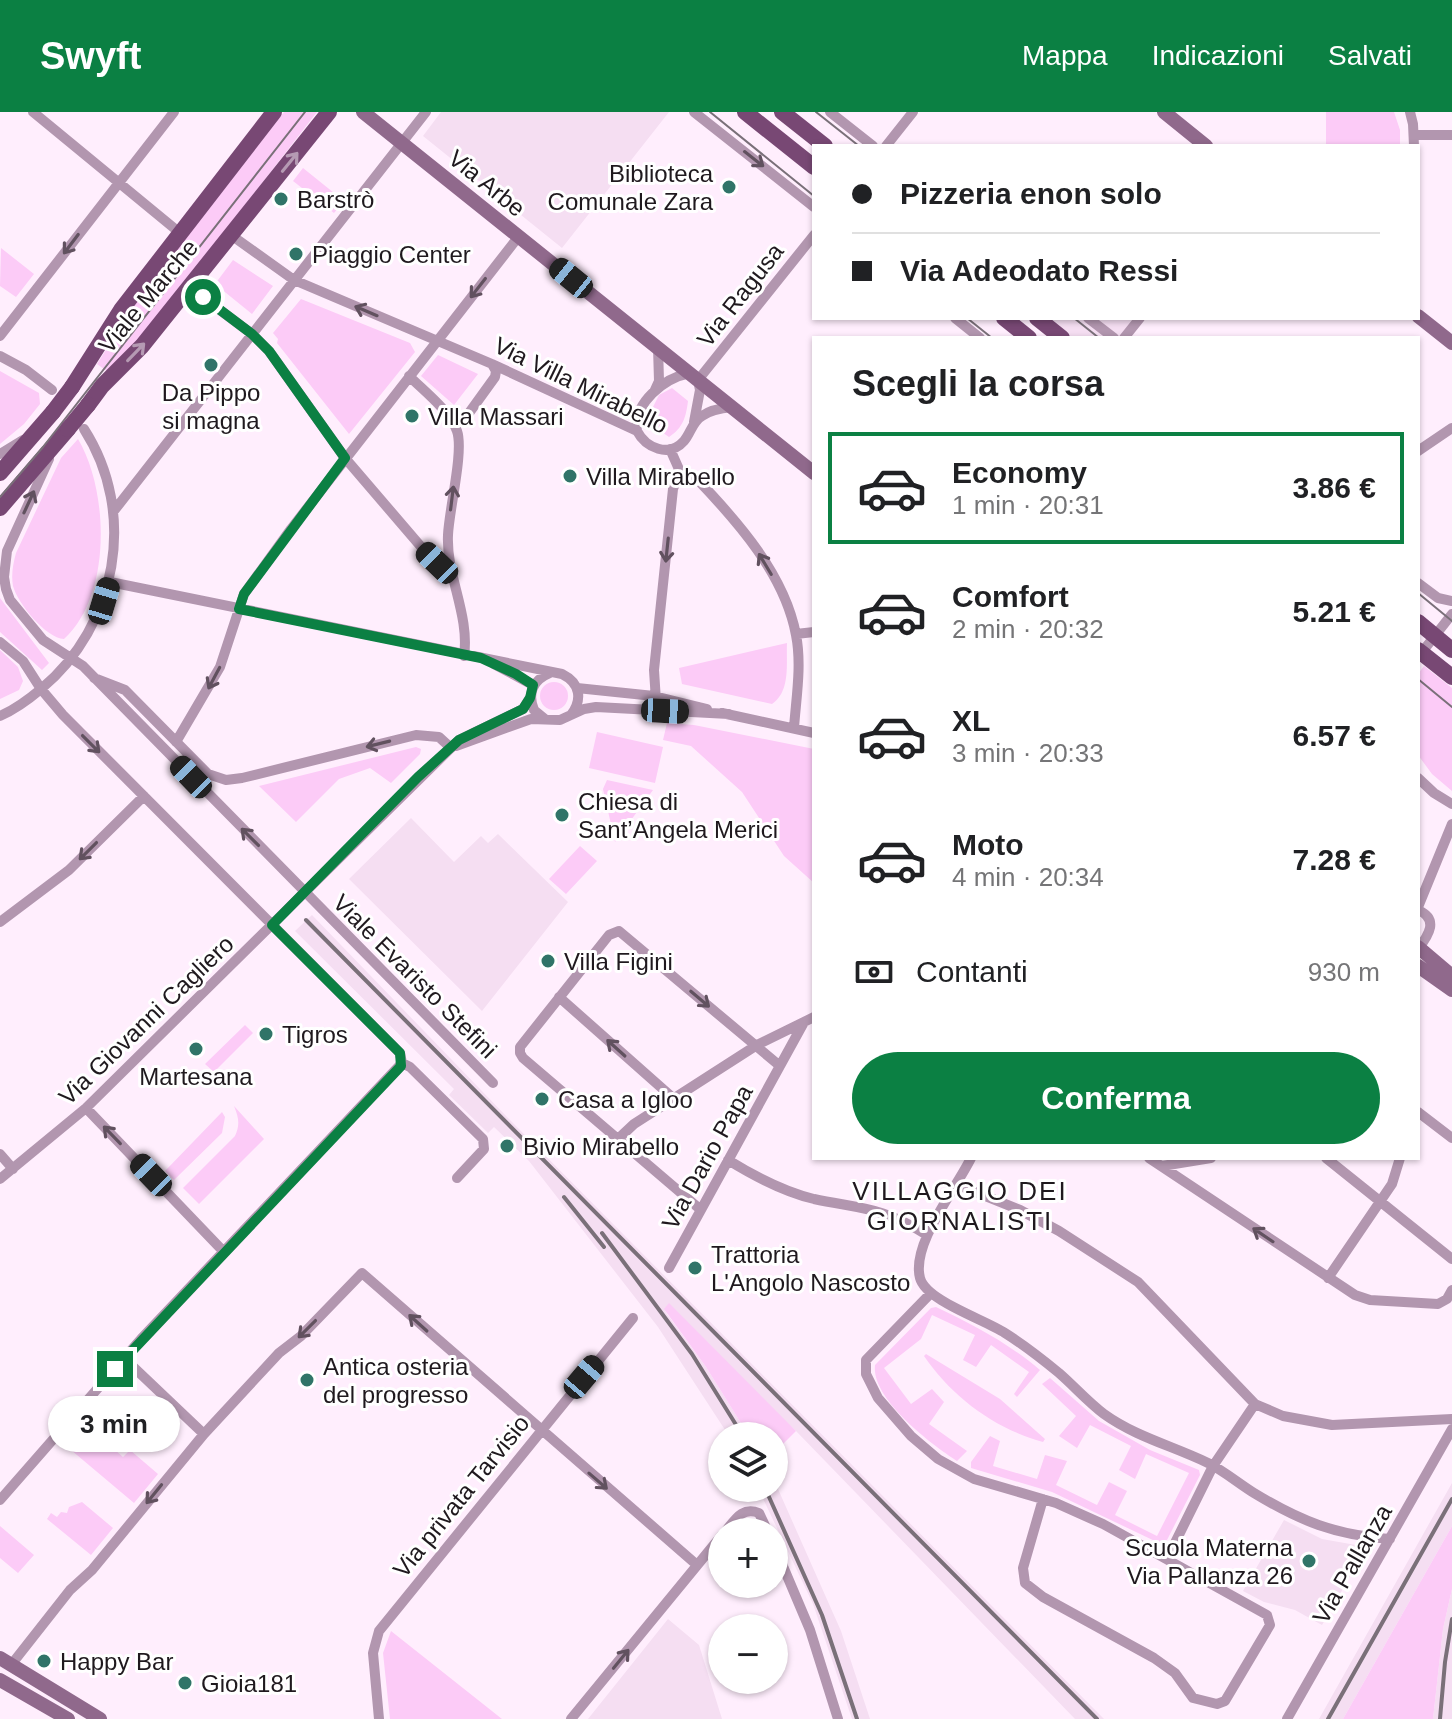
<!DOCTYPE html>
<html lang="it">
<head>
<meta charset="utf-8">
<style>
  :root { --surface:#fff; --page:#f6f6f6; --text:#202124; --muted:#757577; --line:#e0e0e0; --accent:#0b8043 }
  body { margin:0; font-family:Helvetica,sans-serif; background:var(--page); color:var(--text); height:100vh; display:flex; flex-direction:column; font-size:30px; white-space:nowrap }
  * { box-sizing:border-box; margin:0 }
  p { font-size:26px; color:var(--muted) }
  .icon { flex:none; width:44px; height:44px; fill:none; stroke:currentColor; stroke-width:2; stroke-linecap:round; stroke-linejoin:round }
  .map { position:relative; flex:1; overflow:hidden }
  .sheet { position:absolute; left:812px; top:224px; width:608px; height:824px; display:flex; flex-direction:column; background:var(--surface); border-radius:0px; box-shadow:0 2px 6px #0004 }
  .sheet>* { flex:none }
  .banner { position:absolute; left:812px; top:32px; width:608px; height:176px; border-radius:0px; box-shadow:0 2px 6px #0004; display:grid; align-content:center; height:176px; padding:0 40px; background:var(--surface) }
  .tools { position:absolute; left:708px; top:1310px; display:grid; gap:16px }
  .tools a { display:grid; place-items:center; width:80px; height:80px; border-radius:50%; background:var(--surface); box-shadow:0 2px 6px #0004; font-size:40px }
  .end { position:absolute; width:36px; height:36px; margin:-18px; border:10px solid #0b8043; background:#fff; box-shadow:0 0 0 4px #fff }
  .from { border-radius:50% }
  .bubble { position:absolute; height:56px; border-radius:28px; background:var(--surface); box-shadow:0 2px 6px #0004; font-size:26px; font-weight:700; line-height:56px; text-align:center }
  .car { position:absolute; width:24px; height:48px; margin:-24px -12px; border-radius:10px; box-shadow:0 0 6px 2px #0007; background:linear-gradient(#222 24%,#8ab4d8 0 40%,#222 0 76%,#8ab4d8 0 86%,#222 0) }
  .banner b { display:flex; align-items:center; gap:28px; height:76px; font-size:30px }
  .banner b+b { border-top:2px solid var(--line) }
  .banner i { width:20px; height:20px; background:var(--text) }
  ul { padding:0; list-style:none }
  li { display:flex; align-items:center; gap:24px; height:112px; margin:0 16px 12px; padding:0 24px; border:4px solid transparent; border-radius:0px }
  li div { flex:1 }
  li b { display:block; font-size:30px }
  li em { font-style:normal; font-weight:700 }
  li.current { border-color:var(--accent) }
  li>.icon { width:72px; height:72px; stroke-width:1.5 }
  h2 { padding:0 40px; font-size:36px; line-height:96px }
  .pay { display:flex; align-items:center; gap:20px; height:88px; padding:0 40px; font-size:30px }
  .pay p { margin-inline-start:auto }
  .action { display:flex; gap:16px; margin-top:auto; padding:16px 40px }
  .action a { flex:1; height:92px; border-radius:48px; background:var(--accent); color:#fff; font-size:32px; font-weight:700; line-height:92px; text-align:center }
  header { display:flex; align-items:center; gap:48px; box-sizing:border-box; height:112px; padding:0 40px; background:var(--accent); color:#fff }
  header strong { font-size:38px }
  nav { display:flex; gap:44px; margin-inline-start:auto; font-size:28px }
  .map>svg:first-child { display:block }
  .built { fill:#f5def2 }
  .green { fill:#fccbf7 }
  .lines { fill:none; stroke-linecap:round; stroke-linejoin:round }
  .street { stroke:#b296af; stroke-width:10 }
  .secondary { stroke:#90698c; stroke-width:14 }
  .primary { stroke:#784874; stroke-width:16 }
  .tram { stroke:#7a7079; stroke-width:2 }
  .rail { stroke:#7a7079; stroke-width:4 }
  .primary-bridge { stroke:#784874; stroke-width:16 }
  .oneway { stroke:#61515f }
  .oneway2 { stroke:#b59ab3 }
  .route { stroke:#0b8043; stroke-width:10 }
  .poi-dot { fill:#307468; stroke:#fff; stroke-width:3 }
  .labels { text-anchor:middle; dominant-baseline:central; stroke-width:6; stroke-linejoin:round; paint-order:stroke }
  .poi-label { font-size:24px; fill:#1f191e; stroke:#fff; text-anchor:start }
  .street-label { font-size:24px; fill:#1f191e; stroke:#fff }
  .neighbourhood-label { font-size:26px; letter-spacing:2px; fill:#1f191e; stroke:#fff }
</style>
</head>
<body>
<header>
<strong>Swyft</strong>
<nav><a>Mappa</a><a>Indicazioni</a><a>Salvati</a></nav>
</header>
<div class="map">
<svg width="1452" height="1607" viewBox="0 0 1452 1607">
  <rect width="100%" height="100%" fill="#ffeefd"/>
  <!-- built -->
  <path class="built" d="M 441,0 L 669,0 L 562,136 L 423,24 Z
    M 1040,206 L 1136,206 L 1120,226 L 1066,226 Z
    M 411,706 L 454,750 L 481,724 L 488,731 L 498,722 L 568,790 L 482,899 L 349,767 Z
    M 312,803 L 507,1005 L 1104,1607 L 1075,1607 L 796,1319 L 664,1198 L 706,1255 L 749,1324 L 729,1324 L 658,1215 L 529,1049 L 494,1015 L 488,1021 L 486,1019 L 449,983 L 454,977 L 295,819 Z
    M 774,1368 L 841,1519 L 870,1607 L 852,1607 L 813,1492 L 758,1376 L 774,1376 Z
    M 1452,1371 L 1452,1414 L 1343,1607 L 1319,1607 Z
    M 1284,1408 L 1322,1427 L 1367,1435 L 1322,1513 L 1295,1498 L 1264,1490 L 1243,1479 Z
    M 1452,1477 L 1452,1607 L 1433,1607 L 1443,1517 Z
    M 668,1507 L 699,1533 L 722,1607 L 588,1607 Z"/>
  <!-- green -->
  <path class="green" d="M 284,0 L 317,0 L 156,208 L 108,260 L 97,252 L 137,189 Z
    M 1326,0 L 1394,0 L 1400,18 L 1400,34 L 1326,34 Z
    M 303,56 L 344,89 L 334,101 L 293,69 Z
    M 1,136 L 34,162 L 16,185 L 0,174 Z
    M 233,148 L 273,174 L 252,202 L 215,172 Z
    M 301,187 L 410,231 L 415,240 L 349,322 L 277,231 L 278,227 L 273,221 Z
    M 438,243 L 478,262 L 454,293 L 421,264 Z
    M 0,259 L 39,281 L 40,292 L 24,312 L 0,332 Z
    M 672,276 L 688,289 C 686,305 683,316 669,325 L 646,309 L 659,283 Z
    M 78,327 C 109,379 112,484 64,527 C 46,526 18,492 13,474 C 11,463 13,452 16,441 L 61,346 Z
    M 0,486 L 49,551 L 42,558 L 0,520 Z
    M 787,531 C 786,552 791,579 772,592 L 682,572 L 679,556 Z
    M 0,538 L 18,555 L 23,569 L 19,578 L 0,587 Z
    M 1424,554 L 1452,576 L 1452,679 L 1432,662 L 1418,643 L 1418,562 Z
    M540 584a14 14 0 1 1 28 0a14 14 0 1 1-28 0Z
    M 667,611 L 694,613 L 814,637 L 814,771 L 784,744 L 742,680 L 691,634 L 663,628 Z
    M 597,620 L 663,635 L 655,671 L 589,656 Z
    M 416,635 L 421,637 L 420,642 L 391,671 L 370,656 L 339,667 L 296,710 L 259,674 Z
    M 607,668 L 653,678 L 615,730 L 603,677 Z
    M 580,734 L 597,749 L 566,782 L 549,767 Z
    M 245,913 L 253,921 L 214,960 L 205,952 Z
    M 234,994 L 264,1027 L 199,1092 L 183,1076 L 235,1024 C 240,1013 239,1006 234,994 Z
    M 222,1000 L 225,1005 L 222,1021 L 174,1068 L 165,1059 Z
    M 669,1191 L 796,1319 L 774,1341 L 774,1324 L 749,1324 L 706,1255 L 664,1197 Z
    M 936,1195 C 974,1213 1008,1231 1040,1258 L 1017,1285 L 1014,1282 L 1029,1260 L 991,1233 L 976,1255 L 963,1248 L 975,1223 L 932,1203 L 921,1227 L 884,1256 L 911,1292 L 932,1277 L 944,1290 L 929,1312 L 967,1339 L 957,1349 C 931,1332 871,1287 875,1253 L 931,1196 Z
    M 926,1242 L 1000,1287 L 1045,1327 L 1043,1330 C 995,1317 952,1285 924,1244 Z
    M 1050,1266 L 1099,1309 L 1150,1338 L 1199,1358 L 1200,1363 L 1167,1428 L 1159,1431 L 1052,1380 L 971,1356 L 971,1350 L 990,1324 L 1000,1329 L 993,1354 L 1037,1367 L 1045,1343 L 1067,1349 L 1056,1373 L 1097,1393 L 1109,1370 L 1127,1379 L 1115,1403 L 1157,1424 L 1189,1361 L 1146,1342 L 1135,1367 L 1119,1358 L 1131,1334 L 1090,1313 L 1077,1336 L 1059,1324 L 1076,1304 L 1042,1272 Z
    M 80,1313 L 86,1318 L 89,1315 L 123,1345 L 130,1338 L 158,1362 L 134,1391 L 71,1338 L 78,1329 L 71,1323 Z
    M 82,1390 L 113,1416 L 91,1443 L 47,1407 L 51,1401 L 57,1405 L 61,1400 L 67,1401 L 69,1395 Z
    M 0,1414 L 34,1443 L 18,1461 L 0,1446 Z
    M 1452,1414 L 1452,1477 L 1443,1517 L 1433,1607 L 1343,1607 Z
    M 391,1519 L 502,1607 L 390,1607 L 383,1541 Z"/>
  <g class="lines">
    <!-- street -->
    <path class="street" d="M 33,0 L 180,121
      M 694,0 L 814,95
      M 830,0 L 873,34
      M 1410,0 L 1413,12 L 1414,34
      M 1414,23 L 1452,23
      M 886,34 L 913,0
      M 231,123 L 294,168 L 492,252 L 637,319 C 646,336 669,346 684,329 C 691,321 692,310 702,304 C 710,298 722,296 732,295
      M 189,175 L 252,222 L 269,239 L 345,346 L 423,437 L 451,464
      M 955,206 L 980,226
      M 1088,206 L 1114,226
      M 0,224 L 174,0
      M 1124,226 L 1140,206
      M 0,244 L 26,258 L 52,278
      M 409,264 C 424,279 450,299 457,319 C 464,339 449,398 448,423 C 446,464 470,503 464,544
      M 654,280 L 659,269 L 658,235
      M 449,306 L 459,308 L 469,301 L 495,265 L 496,259 L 492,252
      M 694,310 L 700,278 L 698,268 L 814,123
      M 637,319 C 633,291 664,266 690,261
      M 670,337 L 682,364
      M 1418,339 L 1452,316
      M 0,342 L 23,328
      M 49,347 L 7,439 L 4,465 L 6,477 L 10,488 L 43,528 L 83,554 L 493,971
      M 682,364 L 690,363 L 697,367 C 738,410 785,463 796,523 C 802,553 796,587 794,616
      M 113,400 L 426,0
      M 110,470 L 562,562 C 580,571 583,587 571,603
      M 1418,471 L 1438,486 L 1452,489
      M 796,522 L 814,520
      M 0,530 L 23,549 L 41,577 L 63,603 L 400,941 L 402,951 L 410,955 L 483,1027 L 484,1037 L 457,1066
      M 1419,544 L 1452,502
      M 494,552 L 533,573
      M 94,566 L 125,578 L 208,662 L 226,668 L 242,666 L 416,623 L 439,625 L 451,636
      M 577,576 L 654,584 L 707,597
      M 656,589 L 654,558 L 673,377 L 676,369 L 682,364
      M 722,601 L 814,621
      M 0,604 C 16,597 28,588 41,577 C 117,514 138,401 84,317
      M 545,607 L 534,598 C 527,581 533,568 550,561
      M 176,630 L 220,555 L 244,482 L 291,417 L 519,124
      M 456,634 L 531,607 L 560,608 L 584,597 L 596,595 L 729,602
      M 1418,666 L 1434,681 L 1452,692
      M 1418,795 L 1452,712
      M 1418,798 C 1439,807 1429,823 1418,837
      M 0,810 L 69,758 L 144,684
      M 559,885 L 673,986
      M 86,996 L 224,1140
      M 1418,1000 L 1452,1026
      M 618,1027 L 634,1012 L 757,933 L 814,905
      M 0,1042 L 13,1057
      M 971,1046 C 956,1077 911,1132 920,1166 C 926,1189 986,1208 1005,1221 C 1024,1233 1042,1247 1059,1261 C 1074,1274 1088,1290 1104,1302 C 1136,1325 1173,1334 1208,1351 C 1224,1359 1238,1371 1254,1381 C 1300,1409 1335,1423 1390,1427
      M 1149,1046 L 1355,1183 L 1370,1188 L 1438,1192 L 1447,1187 L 1452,1178
      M 1326,1046 L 1452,1147
      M 728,1048 C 754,1064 784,1080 814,1087 C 862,1097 883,1095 927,1123
      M 1162,1054 L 1211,1046
      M 0,1067 L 86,996 L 459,628 L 523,597 L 530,586
      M 958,1073 L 1020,1098 L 1059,1119 L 1138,1170 L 1255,1292 L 1283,1304 L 1332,1313 L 1452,1307
      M 701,1098 L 523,946 L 520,941 L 520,935 L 609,823 L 619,819 L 780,954
      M 669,1156 L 803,912
      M 1328,1166 L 1392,1072 L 1400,1046
      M 931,1181 L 866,1248 L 866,1262 L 878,1286 L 911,1324 L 938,1347 L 974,1367 L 1056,1391 L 1103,1412 L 1267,1503 L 1270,1513 L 1225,1589 L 1217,1592 L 1193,1586 L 1175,1561 L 1154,1546 L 1043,1485 L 1025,1471 L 1023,1456 L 1043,1387
      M 124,1246 L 204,1322
      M 0,1388 L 141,1227 L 402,951
      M 725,1420 C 735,1408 742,1394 759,1401 L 768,1420
      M 774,1433 L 810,1518 L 838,1607
      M 1167,1447 L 1213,1354 L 1255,1292
      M 11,1553 L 70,1478 L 92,1458 L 204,1322 L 279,1241 L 301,1224 L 362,1161 L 697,1453
      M 379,1607 L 373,1541 L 379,1519 L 633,1206
      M 571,1607 L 722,1423
      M 1287,1607 L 1452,1317"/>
    <!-- secondary -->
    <path class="secondary" d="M 363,0 L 814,361
      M 1164,0 L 1206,34
      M 1418,204 L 1452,231
      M 1418,835 L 1452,864
      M 1418,854 L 1452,878
      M 0,1546 L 100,1607
      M 0,1568 L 68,1607"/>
    <!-- primary -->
    <path class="primary" d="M 745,0 L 814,55
      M 782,0 L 825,34
      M 1004,206 L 1029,226
      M 1037,206 L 1062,226
      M 72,275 L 121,198 L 274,0
      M 88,293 L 102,274 L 142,234 L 329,0
      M 0,361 L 53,300
      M 0,396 L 68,317
      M 1418,510 L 1452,538
      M 1418,538 L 1452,565"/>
    <!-- tram -->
    <path class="tram" d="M 710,0 L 814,84
      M 816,0 L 859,34
      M 967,206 L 992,226
      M 1074,206 L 1099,226
      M 0,385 L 43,335 L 305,0
      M 1418,481 L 1452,509
      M 1418,567 L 1452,595"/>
    <!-- rail -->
    <path class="rail" d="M 306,808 L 1097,1607
      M 564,1085 L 604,1135
      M 602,1121 L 692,1242 L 743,1324
      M 765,1376 L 822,1503 L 857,1607
      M 1328,1607 L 1452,1387
      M 1440,1607 L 1445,1550 L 1452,1507"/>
    <!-- primary-bridge -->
    <path class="primary-bridge" d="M 53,300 L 72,275
      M 68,317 L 88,293"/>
  </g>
  <!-- one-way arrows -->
  <defs><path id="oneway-shaft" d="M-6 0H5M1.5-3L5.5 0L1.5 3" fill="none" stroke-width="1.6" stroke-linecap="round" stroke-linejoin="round" transform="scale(2)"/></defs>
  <g class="oneway">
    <use href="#oneway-shaft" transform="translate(754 47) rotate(38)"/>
    <use href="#oneway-shaft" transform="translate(71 132) rotate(127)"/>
    <use href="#oneway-shaft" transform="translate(478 176) rotate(128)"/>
    <use href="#oneway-shaft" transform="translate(366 199) rotate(-157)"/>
    <use href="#oneway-shaft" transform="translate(452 386) rotate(-83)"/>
    <use href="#oneway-shaft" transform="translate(29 390) rotate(-65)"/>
    <use href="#oneway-shaft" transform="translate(667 438) rotate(96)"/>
    <use href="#oneway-shaft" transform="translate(765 452) rotate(-121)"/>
    <use href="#oneway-shaft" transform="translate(214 566) rotate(118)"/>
    <use href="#oneway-shaft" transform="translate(91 632) rotate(45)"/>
    <use href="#oneway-shaft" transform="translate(378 632) rotate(166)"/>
    <use href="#oneway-shaft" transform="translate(250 725) rotate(-135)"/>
    <use href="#oneway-shaft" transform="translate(88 739) rotate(135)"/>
    <use href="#oneway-shaft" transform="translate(700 887) rotate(40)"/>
    <use href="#oneway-shaft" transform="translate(616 936) rotate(-138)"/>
    <use href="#oneway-shaft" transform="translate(112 1023) rotate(-134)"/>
    <use href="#oneway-shaft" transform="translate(1263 1123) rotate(-146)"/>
    <use href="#oneway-shaft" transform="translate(418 1211) rotate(-138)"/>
    <use href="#oneway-shaft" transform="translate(307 1217) rotate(135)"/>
    <use href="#oneway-shaft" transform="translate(598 1369) rotate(41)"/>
    <use href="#oneway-shaft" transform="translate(154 1382) rotate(129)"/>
    <use href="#oneway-shaft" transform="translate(621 1547) rotate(-51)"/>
  </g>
  <g class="oneway2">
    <use href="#oneway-shaft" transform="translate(290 50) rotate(-51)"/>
    <use href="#oneway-shaft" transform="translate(136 240) rotate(-46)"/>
  </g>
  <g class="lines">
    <!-- route -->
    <path class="route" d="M 115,1257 L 401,954 L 400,941 L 272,813 L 418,665 L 459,628 L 523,597 L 530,586 L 533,573 L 516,562 L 481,546 L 239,497 L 244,482 L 345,346 L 269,239 L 252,222 L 203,185"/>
  </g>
  <!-- markers -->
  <g class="poi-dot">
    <circle cx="729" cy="75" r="8"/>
    <circle cx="281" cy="87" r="8"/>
    <circle cx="296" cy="142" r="8"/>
    <circle cx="211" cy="253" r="8"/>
    <circle cx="412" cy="304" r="8"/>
    <circle cx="570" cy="364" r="8"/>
    <circle cx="562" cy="703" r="8"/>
    <circle cx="548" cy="849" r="8"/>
    <circle cx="266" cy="922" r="8"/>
    <circle cx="196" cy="937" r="8"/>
    <circle cx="542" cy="987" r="8"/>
    <circle cx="507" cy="1034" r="8"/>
    <circle cx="695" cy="1156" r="8"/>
    <circle cx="307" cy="1268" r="8"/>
    <circle cx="1309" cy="1449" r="8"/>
    <circle cx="44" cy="1549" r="8"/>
    <circle cx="185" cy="1571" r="8"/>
  </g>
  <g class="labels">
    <!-- poi labels -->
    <g class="poi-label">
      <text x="713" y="61" text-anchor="end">Biblioteca<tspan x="713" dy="28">Comunale Zara</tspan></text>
      <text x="297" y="87">Barstrò</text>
      <text x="312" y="142">Piaggio Center</text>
      <text x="211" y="280" text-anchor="middle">Da Pippo<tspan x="211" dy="28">si magna</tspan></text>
      <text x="428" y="304">Villa Massari</text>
      <text x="586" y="364">Villa Mirabello</text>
      <text x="578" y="689">Chiesa di<tspan x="578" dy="28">Sant’Angela Merici</tspan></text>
      <text x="564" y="849">Villa Figini</text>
      <text x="282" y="922">Tigros</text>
      <text x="196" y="964" text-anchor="middle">Martesana</text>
      <text x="558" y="987">Casa a Igloo</text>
      <text x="523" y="1034">Bivio Mirabello</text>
      <text x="711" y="1142">Trattoria<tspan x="711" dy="28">L'Angolo Nascosto</tspan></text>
      <text x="323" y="1254">Antica osteria<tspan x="323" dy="28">del progresso</tspan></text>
      <text x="1293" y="1435" text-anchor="end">Scuola Materna<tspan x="1293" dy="28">Via Pallanza 26</tspan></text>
      <text x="60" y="1549">Happy Bar</text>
      <text x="201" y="1571">Gioia181</text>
    </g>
    <!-- street labels -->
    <g class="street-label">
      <text transform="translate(487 71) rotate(39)">Via Arbe</text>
      <text transform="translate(740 183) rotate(-52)">Via Ragusa</text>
      <text transform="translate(148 184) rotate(-50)">Viale Marche</text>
      <text transform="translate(581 273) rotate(26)">Via Villa Mirabello</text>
      <text transform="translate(415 864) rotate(45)">Viale Evaristo Stefini</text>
      <text transform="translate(146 908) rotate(-44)">Via Giovanni Cagliero</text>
      <text transform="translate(707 1045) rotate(-61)">Via Dario Papa</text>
      <text transform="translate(461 1384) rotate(-51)">Via privata Tarvisio</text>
      <text transform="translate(1352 1452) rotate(-60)">Via Pallanza</text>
    </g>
    <!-- neighbourhood labels -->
    <g class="neighbourhood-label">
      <text x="960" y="1079">VILLAGGIO DEI<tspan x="960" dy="30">GIORNALISTI</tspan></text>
    </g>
  </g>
</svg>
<div class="tools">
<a><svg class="icon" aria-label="layers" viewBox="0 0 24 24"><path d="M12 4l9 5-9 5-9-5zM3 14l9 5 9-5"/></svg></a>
<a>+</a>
<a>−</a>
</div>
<i class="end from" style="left:203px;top:185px"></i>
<i class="end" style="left:115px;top:1257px"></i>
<div class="bubble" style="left:48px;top:1284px;width:132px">3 min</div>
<i class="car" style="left:571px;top:166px;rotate:309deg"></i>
<i class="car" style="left:437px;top:451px;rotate:314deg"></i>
<i class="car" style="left:104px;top:489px;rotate:17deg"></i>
<i class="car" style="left:665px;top:599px;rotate:93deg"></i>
<i class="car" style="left:191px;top:665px;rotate:316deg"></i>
<i class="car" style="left:151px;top:1063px;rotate:316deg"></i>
<i class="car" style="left:584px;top:1265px;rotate:40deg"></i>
<div class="banner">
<b><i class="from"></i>Pizzeria enon solo</b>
<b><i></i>Via Adeodato Ressi</b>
</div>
<section class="sheet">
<h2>Scegli la corsa</h2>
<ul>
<li class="current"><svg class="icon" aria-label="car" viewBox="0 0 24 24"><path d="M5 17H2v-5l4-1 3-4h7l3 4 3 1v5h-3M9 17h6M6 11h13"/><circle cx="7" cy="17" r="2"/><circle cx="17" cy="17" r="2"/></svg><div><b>Economy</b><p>1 min · 20:31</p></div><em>3.86 €</em></li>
<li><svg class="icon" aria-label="car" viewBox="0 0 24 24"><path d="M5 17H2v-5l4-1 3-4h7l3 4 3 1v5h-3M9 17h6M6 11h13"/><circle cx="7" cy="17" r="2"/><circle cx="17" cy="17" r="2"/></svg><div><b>Comfort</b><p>2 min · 20:32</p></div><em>5.21 €</em></li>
<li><svg class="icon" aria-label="car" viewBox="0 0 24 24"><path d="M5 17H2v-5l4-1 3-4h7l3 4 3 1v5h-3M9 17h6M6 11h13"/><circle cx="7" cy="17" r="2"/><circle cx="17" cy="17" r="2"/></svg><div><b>XL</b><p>3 min · 20:33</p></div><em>6.57 €</em></li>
<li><svg class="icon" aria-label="car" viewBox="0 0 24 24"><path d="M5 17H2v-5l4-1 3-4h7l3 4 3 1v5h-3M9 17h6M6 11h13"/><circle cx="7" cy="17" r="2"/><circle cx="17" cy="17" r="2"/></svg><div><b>Moto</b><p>4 min · 20:34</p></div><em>7.28 €</em></li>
</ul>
<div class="pay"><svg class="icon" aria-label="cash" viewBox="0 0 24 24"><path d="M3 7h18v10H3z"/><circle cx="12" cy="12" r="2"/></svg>Contanti<p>930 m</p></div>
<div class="action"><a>Conferma</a></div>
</section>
</div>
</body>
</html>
